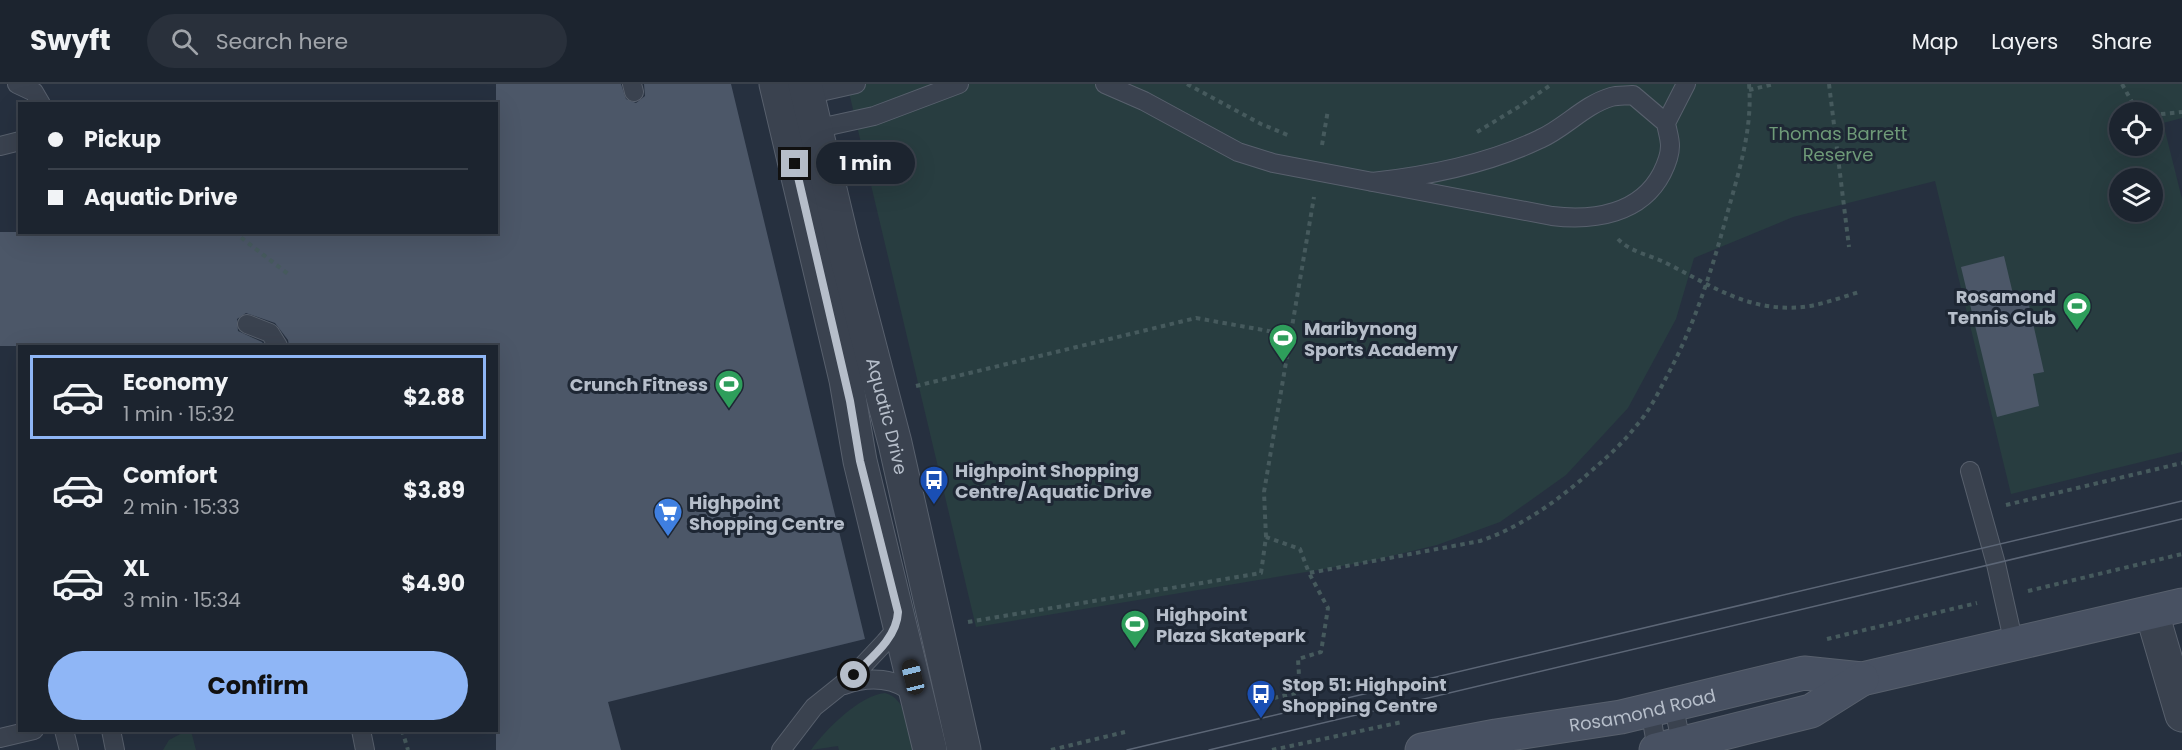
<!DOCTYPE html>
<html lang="en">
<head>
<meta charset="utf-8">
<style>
  :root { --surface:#1c242f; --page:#29303b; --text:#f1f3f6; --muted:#a0a4aa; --line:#3a414b; --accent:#8fb6f6 }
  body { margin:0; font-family:Poppins,sans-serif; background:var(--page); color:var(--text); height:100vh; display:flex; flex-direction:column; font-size:22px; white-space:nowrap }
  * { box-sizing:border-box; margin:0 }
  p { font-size:20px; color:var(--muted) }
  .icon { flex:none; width:33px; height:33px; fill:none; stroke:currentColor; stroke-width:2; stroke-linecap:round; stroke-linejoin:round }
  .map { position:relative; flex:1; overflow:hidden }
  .details { position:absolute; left:18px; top:261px; width:480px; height:387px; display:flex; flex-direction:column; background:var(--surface); border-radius:0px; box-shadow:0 6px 24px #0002,0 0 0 2px var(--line) }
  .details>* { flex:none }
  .hud { position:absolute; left:18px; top:18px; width:480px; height:132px; border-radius:0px; box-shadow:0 6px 24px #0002,0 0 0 2px var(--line); display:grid; align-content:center; height:132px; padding:0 30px; background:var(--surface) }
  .buttons { position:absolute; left:2109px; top:18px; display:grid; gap:12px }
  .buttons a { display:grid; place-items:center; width:54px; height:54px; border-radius:50%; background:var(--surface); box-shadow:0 6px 24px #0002,0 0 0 2px var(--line); font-size:30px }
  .end { position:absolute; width:27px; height:27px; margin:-14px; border:8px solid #b6beca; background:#111; box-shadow:0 0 0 3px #111 }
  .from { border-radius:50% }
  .bubble { position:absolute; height:42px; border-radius:21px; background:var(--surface); box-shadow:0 6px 24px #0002,0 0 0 2px var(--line); font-size:20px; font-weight:700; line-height:42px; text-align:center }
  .car { position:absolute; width:18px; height:36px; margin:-18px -9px; border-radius:8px; box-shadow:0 0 4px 2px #0007; background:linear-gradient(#222 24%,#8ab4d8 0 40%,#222 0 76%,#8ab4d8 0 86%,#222 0) }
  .hud b { display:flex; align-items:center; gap:21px; height:57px; font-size:22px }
  .hud b+b { border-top:2px solid var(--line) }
  .hud i { width:15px; height:15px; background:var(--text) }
  ul { padding:10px 0 0; list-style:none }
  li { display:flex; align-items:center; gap:18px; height:84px; margin:0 12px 9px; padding:0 18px; border:3px solid transparent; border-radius:0px }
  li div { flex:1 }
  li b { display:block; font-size:22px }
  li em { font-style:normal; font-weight:700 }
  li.selected { border-color:var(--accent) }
  li>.icon { width:54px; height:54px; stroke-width:1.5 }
  .cta { display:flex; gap:12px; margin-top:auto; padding:12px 30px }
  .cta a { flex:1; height:69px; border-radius:36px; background:var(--accent); color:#111; font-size:24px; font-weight:700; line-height:69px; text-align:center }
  header { display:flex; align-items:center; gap:36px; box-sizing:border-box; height:84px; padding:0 30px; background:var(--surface); border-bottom:2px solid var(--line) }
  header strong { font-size:28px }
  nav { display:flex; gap:33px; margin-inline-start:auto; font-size:21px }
  .search { width:420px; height:54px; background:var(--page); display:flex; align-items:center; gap:15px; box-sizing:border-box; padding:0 21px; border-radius:33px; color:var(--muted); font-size:22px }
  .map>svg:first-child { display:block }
  .green { fill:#283d40; fill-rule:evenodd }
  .building { fill:#4c5768 }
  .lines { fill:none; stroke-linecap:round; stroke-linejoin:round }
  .lane-casing { stroke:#58606d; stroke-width:20 }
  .street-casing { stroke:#58606d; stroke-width:35 }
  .secondary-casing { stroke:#58606d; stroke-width:35 }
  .path { stroke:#465a5d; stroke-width:4; stroke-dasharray:4.5 4.5; stroke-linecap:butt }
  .lane { stroke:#3a424f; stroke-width:18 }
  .street { stroke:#3a424f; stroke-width:33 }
  .secondary { stroke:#485162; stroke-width:33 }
  .tram { stroke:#5c6676; stroke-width:1.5 }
  .route { stroke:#b6beca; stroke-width:8 }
  .labels { text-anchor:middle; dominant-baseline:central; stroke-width:6; stroke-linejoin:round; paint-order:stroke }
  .park-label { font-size:18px; fill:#6e9a78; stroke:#1e2734 }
  .poi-label { font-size:18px; font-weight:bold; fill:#b6beca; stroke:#1e2734; text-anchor:start }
  .street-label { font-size:18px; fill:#b6beca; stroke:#1e2734 }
</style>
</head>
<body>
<header>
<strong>Swyft</strong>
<div class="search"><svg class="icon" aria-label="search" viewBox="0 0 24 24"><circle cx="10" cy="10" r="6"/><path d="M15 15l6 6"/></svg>Search here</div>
<nav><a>Map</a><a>Layers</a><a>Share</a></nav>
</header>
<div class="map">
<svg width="2182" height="666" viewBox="0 0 2182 666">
  <rect width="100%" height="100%" fill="#26303f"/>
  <!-- green -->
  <path class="green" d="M 847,0 L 2182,0 L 2182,34 L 2163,39 L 2182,115 L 2182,368 L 2011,410 L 1935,97 L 1793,133 L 1694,174 L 1676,235 L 1628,324 L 1566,391 L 1500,438 L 1437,461 L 1366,478 L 976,543 ZM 2120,28 L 2152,28 L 2152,62 L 2120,62 ZM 2120,94 L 2152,94 L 2152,128 L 2120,128 Z
    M 885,609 C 908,615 908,646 913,666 L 839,666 L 838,662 L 811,666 C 825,646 860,611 885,609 Z
    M 186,647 L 191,647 L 196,666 L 163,666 L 169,656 Z"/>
  <!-- building -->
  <path class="building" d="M 496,0 L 621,0 L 626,15 L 636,19 L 645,12 L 644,0 L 731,0 L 865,555 L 608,618 L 621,666 L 496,666 L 496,262 L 289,262 L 288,256 L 275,239 L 246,229 L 237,235 L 238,247 L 262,258 L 265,262 L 0,262 L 0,148 L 496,148 Z
    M 2004,172 L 2013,210 L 2026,208 L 2044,288 L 2033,290 L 2039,322 L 1997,333 L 1961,183 Z"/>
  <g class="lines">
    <!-- lane casing -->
    <g class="lane-casing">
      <path id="lane" d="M 17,0 L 34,8 L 41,20
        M 632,0 L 634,8
        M 1105,0 L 1144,17 L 1238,68 L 1273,79 L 1552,132 C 1594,137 1641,130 1662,89 C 1666,81 1670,71 1670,62 C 1670,54 1667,46 1666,39 L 1633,11 C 1626,12 1618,11 1611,13 C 1584,21 1565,44 1540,55 C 1490,79 1427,92 1372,98
        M 802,16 L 807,11 L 856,0
        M 1666,39 L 1686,0
        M 809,43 L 815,45 L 874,32 L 959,0
        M 0,62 L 20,57
        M 247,240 L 270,249 L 278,262
        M 1970,387 L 1996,480 L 2014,560
        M 844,601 C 869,592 897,593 916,612
        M 1673,620 L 1683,666
        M 1650,625 L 1657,666
        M 64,646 L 69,666
        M 111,646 L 115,666
        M 361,646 L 365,666
        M 0,654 L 34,646
        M 781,666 L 814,623 L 854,591 L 885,558 L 893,549 L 897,534"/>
    </g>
    <!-- street casing -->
    <g class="street-casing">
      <g id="street">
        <path d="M 776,0 L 846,296 L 860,377 L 930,666"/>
        <path id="s1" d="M 805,0 L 843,160 L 895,359 L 964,666"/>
        <path d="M 2152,529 L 2182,631"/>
      </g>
    </g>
    <!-- secondary casing -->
    <g class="secondary-casing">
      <g id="secondary">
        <path id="s2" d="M 1422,666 L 1496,652 L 1621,633 L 1804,589 L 1862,595 L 2182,521"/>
        <path d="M 1656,666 L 1811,627 L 1862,595"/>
      </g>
    </g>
    <!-- path -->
    <path class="path" d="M 1187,0 L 1261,40 L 1290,52
      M 1829,0 L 1849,163
      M 2122,0 L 2132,18 L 2148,28
      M 1749,6 L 1774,0
      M 2152,31 L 2182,28
      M 1477,48 L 1520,22 L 1552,0
      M 1322,61 L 1328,26
      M 862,62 L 865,96
      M 234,148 L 288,190
      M 1618,155 C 1630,168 1650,171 1666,179 C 1714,203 1753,231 1810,222 C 1826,219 1843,213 1859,208
      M 916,302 L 1196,234 L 1291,251
      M 2006,421 L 2182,379
      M 1266,453 L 1264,408 L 1314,113
      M 2028,507 L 2182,470
      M 968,538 L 1261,489 L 1266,453 L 1300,465 L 1309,489 L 1480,457 C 1518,444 1550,422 1581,396 C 1600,379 1620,363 1636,342 C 1649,328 1658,309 1667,292 C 1694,242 1711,189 1726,134 C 1738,90 1753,46 1749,0
      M 1827,555 L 1977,519
      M 1265,616 L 1300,608 L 1298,575 L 1321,568 L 1328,524 L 1309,489
      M 402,646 L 408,666
      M 1051,666 L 1125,648
      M 1272,666 L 1402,638"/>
    <!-- lane -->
    <use href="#lane" class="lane"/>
    <!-- street -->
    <use href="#street" class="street"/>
    <!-- secondary -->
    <use href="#secondary" class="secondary"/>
    <!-- tram -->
    <path class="tram" d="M 1127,666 L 2182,417
      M 1209,666 L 2182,435"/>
  </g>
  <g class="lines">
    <!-- route -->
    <path class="route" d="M 795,80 L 850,317 L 860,377 L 898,528 C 897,554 871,574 854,591"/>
  </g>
  <!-- icons -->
  <defs>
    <g id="stadium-pin" transform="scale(1.5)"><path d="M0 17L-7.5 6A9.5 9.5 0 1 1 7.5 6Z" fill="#2e9e5b" stroke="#1e2734"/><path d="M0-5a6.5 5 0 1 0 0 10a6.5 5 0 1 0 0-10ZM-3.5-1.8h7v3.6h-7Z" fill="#fff"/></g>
    <g id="bus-pin" transform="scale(1.5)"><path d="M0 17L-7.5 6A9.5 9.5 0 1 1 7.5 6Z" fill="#1a4fb4" stroke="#1e2734"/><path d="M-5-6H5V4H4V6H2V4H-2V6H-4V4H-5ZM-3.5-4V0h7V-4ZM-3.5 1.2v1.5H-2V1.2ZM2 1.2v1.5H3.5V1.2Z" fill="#fff"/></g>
    <g id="supermarket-pin" transform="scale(1.5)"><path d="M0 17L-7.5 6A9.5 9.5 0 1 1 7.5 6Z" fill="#3f7fe0" stroke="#1e2734"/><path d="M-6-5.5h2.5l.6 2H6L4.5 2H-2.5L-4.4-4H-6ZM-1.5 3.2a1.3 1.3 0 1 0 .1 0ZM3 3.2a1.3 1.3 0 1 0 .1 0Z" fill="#fff"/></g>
  </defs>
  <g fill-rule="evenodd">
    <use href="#stadium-pin" x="2077" y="222"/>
    <use href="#stadium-pin" x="1283" y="254"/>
    <use href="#stadium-pin" x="729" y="300"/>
    <use href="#bus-pin" x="934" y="396"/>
    <use href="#supermarket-pin" x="668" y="428"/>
    <use href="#stadium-pin" x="1135" y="540"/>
    <use href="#bus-pin" x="1261" y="610"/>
  </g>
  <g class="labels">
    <!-- park labels -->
    <g class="park-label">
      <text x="1838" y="49">Thomas Barrett<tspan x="1838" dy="21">Reserve</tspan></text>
    </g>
    <!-- poi labels -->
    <g class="poi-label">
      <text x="2056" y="212" text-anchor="end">Rosamond<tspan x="2056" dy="21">Tennis Club</tspan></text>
      <text x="1304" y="244">Maribynong<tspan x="1304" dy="21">Sports Academy</tspan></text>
      <text x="708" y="300" text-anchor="end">Crunch Fitness</text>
      <text x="955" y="386">Highpoint Shopping<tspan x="955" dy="21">Centre/Aquatic Drive</tspan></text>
      <text x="689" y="418">Highpoint<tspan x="689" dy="21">Shopping Centre</tspan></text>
      <text x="1156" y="530">Highpoint<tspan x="1156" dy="21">Plaza Skatepark</tspan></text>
      <text x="1282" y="600">Stop 51: Highpoint<tspan x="1282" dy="21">Shopping Centre</tspan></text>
    </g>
    <!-- street labels -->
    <g class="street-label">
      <text stroke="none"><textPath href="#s1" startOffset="342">Aquatic Drive</textPath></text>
      <text stroke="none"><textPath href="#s2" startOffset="224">Rosamond Road</textPath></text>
    </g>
  </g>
</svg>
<div class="buttons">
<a><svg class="icon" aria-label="locate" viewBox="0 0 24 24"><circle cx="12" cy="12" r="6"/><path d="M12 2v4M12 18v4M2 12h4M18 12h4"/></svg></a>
<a><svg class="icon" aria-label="layers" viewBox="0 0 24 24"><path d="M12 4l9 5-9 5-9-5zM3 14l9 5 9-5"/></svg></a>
</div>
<i class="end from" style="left:854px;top:591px"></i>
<i class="end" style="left:795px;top:80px"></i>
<div class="bubble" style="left:816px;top:58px;width:99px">1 min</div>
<i class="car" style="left:913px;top:593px;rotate:346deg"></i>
<div class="hud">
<b><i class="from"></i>Pickup</b>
<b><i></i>Aquatic Drive</b>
</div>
<section class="details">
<ul>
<li class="selected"><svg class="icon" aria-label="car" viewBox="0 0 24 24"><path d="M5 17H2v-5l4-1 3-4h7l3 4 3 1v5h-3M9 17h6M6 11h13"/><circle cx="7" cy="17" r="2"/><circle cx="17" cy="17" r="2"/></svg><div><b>Economy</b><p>1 min · 15:32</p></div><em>$2.88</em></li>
<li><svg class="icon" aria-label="car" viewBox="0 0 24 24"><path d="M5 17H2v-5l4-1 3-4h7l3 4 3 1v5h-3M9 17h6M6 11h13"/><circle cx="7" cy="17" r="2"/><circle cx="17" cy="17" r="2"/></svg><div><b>Comfort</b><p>2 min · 15:33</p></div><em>$3.89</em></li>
<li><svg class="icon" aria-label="car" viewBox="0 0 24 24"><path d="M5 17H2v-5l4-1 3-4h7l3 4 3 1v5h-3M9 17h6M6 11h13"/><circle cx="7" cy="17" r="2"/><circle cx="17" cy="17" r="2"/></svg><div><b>XL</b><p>3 min · 15:34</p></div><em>$4.90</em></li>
</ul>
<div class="cta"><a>Confirm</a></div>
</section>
</div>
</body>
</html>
